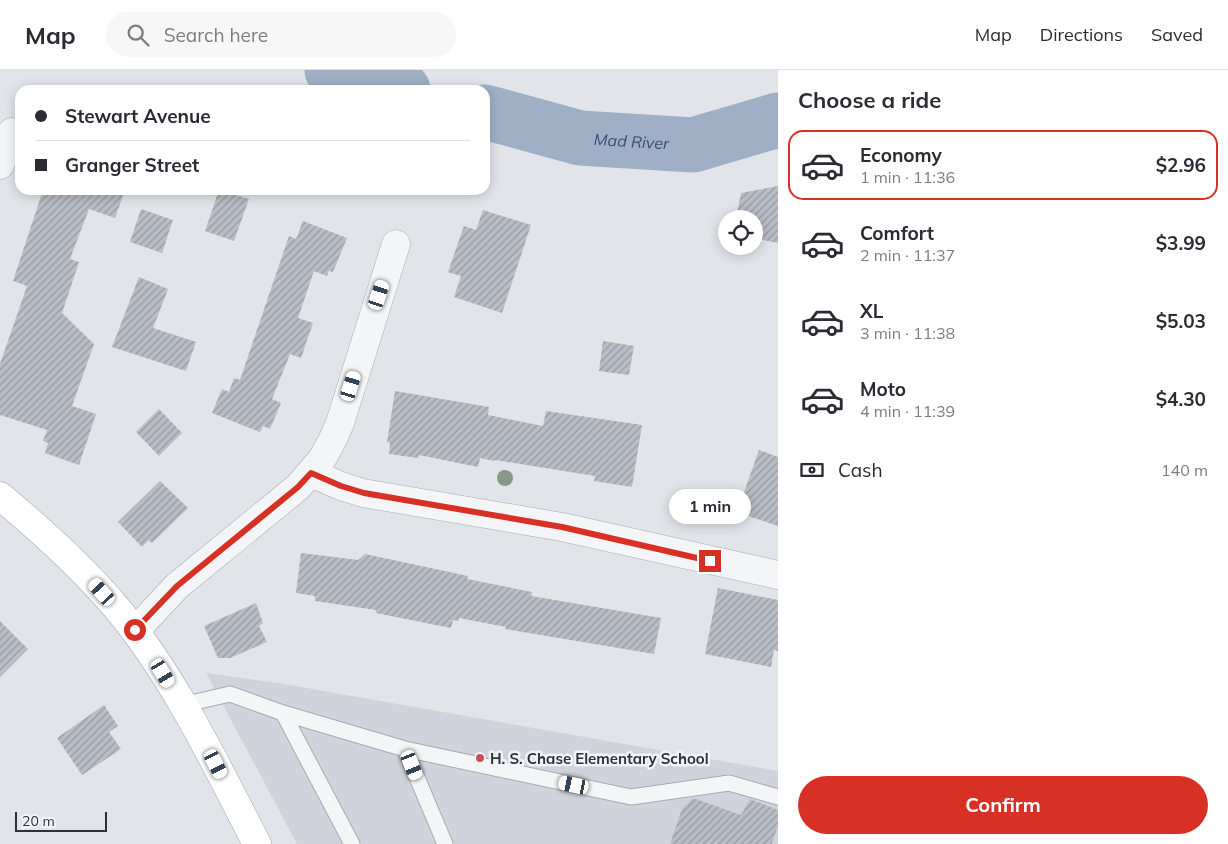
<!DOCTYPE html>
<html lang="en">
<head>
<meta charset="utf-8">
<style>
  :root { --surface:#fff; --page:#f7f7f7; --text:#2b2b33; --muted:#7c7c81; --line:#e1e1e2; --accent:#d93025 }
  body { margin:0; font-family:Mulish,sans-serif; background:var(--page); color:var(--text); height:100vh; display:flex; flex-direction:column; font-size:19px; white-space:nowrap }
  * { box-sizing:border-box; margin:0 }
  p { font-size:16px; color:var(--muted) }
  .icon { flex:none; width:28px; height:28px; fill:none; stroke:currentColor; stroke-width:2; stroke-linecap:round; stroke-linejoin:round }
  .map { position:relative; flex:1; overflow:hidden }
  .sheet { display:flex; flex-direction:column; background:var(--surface); width:450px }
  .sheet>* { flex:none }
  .hud { position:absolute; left:15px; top:15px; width:475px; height:110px; border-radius:15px; box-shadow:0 2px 12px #0003; display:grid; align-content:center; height:110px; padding:0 20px; background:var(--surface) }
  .tools { position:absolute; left:718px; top:140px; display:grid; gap:10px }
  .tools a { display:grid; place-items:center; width:45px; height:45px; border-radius:50%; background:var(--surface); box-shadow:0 2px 12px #0003; font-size:25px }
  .scale { position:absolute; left:15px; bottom:12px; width:92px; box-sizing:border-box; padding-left:5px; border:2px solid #2b313f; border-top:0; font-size:14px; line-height:18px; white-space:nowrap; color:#2b313f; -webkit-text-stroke:4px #f1f3f6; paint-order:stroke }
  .end { position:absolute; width:22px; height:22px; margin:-11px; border:6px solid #d93025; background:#fff; box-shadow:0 0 0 2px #fff }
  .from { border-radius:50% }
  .bubble { position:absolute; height:35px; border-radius:18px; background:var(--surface); box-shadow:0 2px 12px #0003; font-size:16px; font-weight:700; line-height:35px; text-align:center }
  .car { position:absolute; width:15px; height:30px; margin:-15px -8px; border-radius:6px; box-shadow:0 0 4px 1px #0007; background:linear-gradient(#fff 24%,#345 0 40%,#fff 0 76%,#345 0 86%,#fff 0) }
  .hud b { display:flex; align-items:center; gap:18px; height:48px; font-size:19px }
  .hud b+b { border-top:1px solid var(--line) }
  .hud i { width:12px; height:12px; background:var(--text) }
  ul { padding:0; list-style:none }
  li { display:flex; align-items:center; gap:15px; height:70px; margin:0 10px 8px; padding:0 10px; border:2px solid transparent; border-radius:15px }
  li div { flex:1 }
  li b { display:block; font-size:19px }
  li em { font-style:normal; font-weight:700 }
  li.on { border-color:var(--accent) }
  li>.icon { width:45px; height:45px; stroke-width:1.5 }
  h2 { padding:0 20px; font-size:22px; line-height:60px }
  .pay { display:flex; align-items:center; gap:12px; height:55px; padding:0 20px; font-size:19px }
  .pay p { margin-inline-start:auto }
  .cta { display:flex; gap:10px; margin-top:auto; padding:10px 20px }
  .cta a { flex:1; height:58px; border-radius:30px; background:var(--accent); color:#fff; font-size:20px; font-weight:700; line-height:58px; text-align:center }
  header { display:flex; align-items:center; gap:30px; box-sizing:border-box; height:70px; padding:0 25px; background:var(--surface); border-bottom:1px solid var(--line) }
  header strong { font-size:24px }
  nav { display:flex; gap:28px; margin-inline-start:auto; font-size:18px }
  .search { width:350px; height:45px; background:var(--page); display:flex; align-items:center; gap:12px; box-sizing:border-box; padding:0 18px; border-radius:28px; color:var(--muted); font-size:19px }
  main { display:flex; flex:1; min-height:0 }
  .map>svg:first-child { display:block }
  .built { fill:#d0d3db }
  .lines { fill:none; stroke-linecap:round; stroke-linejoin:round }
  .river { stroke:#9fafc6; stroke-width:55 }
  .building { fill:url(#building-hatch) }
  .service-casing { stroke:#a7abb3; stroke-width:17 }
  .minor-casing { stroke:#a7abb3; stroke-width:29 }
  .primary-casing { stroke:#a2a7b4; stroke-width:29 }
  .service { stroke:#f4f5f7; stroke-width:15 }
  .minor { stroke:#f4f5f7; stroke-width:28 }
  .primary { stroke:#fff; stroke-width:28 }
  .tree { fill:#879888 }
  .route { stroke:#d93025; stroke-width:6 }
  .poi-dot { fill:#c45159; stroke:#f1f3f6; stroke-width:2 }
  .labels { text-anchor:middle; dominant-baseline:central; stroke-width:5; stroke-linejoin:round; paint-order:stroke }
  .poi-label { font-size:15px; font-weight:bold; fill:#2b313f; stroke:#f1f3f6; text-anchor:start }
  .water-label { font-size:16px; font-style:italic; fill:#384d70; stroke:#f1f3f6 }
</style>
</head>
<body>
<header>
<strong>Map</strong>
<div class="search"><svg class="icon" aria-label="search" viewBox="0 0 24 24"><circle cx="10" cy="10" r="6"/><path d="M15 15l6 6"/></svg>Search here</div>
<nav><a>Map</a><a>Directions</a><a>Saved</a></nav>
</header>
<main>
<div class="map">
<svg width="778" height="774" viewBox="0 0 778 774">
  <defs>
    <pattern id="building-hatch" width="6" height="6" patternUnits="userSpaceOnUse" patternTransform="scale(1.25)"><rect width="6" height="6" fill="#b9bdc5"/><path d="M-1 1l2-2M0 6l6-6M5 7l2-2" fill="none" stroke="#979aa1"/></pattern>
  </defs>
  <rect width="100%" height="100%" fill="#e1e4e9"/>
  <!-- built -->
  <path class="built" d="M 206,603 L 278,613 L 778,701 L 778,774 L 297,774 Z"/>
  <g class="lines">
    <!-- river -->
    <g class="river">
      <path d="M 332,0 L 403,20"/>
      <path id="s1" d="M 485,42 L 580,68 L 693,75 L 778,50"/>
    </g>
  </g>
  <!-- building -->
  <path class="building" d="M 778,116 L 778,173 L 754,168 L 754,149 L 736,149 L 741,123 Z
    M 43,120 L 125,120 L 115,148 L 89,139 L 70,189 L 79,192 L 62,243 L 94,274 L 72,336 L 96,344 L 79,395 L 45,383 L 48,373 L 43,371 L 47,360 L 0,345 L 0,294 L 27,216 L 13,211 Z
    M 219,120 L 249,129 L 234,171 L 205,161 Z
    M 141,139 L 173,150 L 162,183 L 130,172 Z
    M 483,140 L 531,155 L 502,243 L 454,227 L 461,206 L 448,202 L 464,156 L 476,160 Z
    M 303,151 L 347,168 L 333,202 L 329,201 L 327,206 L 314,201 L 298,248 L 313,253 L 301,288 L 290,284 L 272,329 L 281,333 L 270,359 L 263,356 L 260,362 L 212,343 L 222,319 L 229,322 L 234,308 L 240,310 L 289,166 L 296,169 Z
    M 139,207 L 168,219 L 153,258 L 196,272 L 186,301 L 112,277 Z
    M 603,271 L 634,276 L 629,305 L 599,301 Z
    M 395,321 L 489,337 L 488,345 L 543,356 L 546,341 L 642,355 L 632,417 L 594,411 L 595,406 L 495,390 L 494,391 L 480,388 L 478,397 L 419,385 L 418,388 L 389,384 L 390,373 L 387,372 Z
    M 159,339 L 182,363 L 159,386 L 136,362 Z
    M 759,380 L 778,387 L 778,456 L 737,442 Z
    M 160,411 L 188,438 L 152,473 L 149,470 L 142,477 L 118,452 Z
    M 301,483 L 358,490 L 365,484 L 468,506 L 467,509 L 532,522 L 531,526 L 661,548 L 654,584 L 505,559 L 506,557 L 459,548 L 459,551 L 453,550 L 451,558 L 376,543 L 376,540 L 315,531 L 315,526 L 296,523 Z
    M 718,518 L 778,530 L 778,581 L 774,580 L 771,597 L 705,584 Z
    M 256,533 L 263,553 L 259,556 L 267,572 L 230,588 L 218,588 L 204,556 Z
    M 0,551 L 28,579 L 0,607 Z
    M 104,635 L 118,656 L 109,662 L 121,679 L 82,705 L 57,668 Z
    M 693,728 L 741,745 L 750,729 L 778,740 L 778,755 L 772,774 L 670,774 L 682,739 Z"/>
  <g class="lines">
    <!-- service casing -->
    <g class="service-casing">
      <path id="service" d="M 182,635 L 230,624 L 283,643 L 405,679 L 445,774
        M 283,643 L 352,774
        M 405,679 L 631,727 L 729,713 L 778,727"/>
    </g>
    <!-- minor casing -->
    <g class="minor-casing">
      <path id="minor" d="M 0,95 L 12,62
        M 311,403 L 341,416 L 363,423 L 562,457 L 778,505
        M 135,561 L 177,516 L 298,417 L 322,389 L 332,371 L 340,353 L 396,174"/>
    </g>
    <!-- primary casing -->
    <g class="primary-casing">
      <path id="primary" d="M 0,426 C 41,460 81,496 115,536 C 173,604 216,695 257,774"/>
    </g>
    <!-- service -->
    <use href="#service" class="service"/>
    <!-- minor -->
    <use href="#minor" class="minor"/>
    <!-- primary -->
    <use href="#primary" class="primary"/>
  </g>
  <!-- trees -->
  <circle class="tree" cx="505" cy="408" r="8"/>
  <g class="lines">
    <!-- route -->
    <path class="route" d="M 135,560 L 177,516 L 298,417 L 311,403 L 341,416 L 364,423 L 562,457 L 710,491"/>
  </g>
  <!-- markers -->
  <circle class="poi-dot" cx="480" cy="688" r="5"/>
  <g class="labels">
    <!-- poi labels -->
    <g class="poi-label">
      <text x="490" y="688">H. S. Chase Elementary School</text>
    </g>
    <!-- water labels -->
    <g class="water-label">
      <text stroke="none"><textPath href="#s1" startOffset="150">Mad River</textPath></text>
    </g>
  </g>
</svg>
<div class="tools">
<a><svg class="icon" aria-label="locate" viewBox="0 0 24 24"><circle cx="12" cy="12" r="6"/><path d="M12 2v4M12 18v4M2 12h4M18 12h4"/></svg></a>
</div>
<div class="scale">20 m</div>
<i class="end from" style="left:135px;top:560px"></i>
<i class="end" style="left:710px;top:491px"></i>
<div class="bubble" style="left:669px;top:419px;width:82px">1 min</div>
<i class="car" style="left:379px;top:225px;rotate:18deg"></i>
<i class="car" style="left:351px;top:316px;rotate:17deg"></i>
<i class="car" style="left:102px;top:522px;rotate:318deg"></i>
<i class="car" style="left:163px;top:603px;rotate:149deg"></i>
<i class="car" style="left:216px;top:694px;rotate:153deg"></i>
<i class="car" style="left:412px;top:695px;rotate:158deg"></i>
<i class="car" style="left:574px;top:715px;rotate:282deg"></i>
<div class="hud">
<b><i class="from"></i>Stewart Avenue</b>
<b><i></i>Granger Street</b>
</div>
</div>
<section class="sheet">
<h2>Choose a ride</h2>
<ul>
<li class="on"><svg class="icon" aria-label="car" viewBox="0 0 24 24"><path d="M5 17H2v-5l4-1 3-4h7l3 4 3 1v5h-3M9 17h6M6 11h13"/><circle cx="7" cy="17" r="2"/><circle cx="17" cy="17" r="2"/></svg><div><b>Economy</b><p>1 min · 11:36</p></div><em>$2.96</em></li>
<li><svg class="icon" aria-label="car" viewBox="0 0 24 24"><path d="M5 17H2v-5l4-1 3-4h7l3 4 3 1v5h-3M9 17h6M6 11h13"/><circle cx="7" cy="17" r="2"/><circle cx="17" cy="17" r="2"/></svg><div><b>Comfort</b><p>2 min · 11:37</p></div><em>$3.99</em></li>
<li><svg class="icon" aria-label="car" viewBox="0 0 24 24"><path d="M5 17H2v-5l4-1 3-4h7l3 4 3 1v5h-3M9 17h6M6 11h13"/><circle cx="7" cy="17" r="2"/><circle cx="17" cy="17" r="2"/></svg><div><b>XL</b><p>3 min · 11:38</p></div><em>$5.03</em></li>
<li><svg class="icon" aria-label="car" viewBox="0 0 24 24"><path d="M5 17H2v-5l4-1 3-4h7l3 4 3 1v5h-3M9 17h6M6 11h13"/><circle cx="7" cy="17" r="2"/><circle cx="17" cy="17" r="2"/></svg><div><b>Moto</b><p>4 min · 11:39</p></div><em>$4.30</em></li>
</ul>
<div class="pay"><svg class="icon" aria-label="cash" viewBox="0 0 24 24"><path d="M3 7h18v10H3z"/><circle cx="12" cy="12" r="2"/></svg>Cash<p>140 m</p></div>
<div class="cta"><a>Confirm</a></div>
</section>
</main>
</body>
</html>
